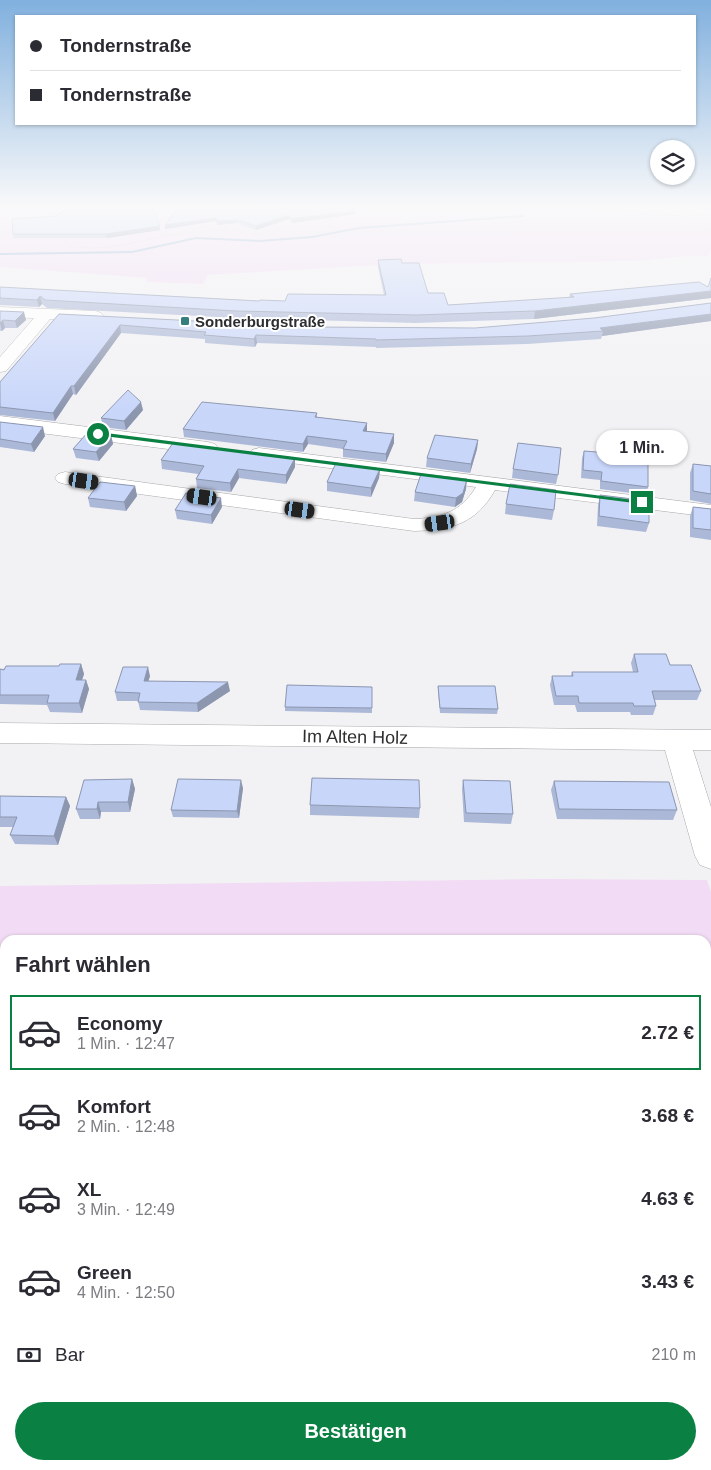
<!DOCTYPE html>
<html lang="de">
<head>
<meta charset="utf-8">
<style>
  :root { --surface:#fff; --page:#f2f2f3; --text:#2b2b33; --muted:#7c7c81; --line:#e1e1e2; --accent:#0b8043 }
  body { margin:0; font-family:Arial,sans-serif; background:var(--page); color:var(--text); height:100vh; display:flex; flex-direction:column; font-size:19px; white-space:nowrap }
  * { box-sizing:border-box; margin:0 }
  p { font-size:16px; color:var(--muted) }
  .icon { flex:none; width:28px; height:28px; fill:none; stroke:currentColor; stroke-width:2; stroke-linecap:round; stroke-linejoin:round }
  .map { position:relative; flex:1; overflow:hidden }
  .sheet { position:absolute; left:0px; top:935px; width:711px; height:535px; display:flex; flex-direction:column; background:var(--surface); border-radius:15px 15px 0 0; box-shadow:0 1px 4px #0004 }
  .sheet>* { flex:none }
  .top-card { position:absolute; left:15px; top:15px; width:681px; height:110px; border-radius:0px; box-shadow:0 1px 4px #0004; display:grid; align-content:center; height:110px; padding:0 15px; background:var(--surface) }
  .fabs { position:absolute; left:650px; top:140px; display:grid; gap:10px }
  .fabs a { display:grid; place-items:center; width:45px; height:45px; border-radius:50%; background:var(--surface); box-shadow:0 1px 4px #0004; font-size:25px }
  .end { position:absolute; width:22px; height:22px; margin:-11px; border:6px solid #0b8043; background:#fff; box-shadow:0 0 0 2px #fff }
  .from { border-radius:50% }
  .bubble { position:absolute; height:35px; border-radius:18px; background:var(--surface); box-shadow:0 1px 4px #0004; font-size:16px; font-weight:700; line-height:35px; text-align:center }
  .car { position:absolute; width:15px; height:30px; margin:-15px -8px; border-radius:6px; box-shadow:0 0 4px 1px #0007; background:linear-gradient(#222 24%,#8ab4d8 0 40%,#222 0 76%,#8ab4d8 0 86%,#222 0) }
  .top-card b { display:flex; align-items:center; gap:18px; height:48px; font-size:19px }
  .top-card b+b { border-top:1px solid var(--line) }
  .top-card i { width:12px; height:12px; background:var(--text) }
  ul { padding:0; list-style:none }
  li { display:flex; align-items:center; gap:15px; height:75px; margin:0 10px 8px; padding:0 5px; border:2px solid transparent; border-radius:0px }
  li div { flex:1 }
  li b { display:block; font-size:19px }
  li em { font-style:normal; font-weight:700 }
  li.active { border-color:var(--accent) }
  li>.icon { width:45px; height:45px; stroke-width:1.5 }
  h2 { padding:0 15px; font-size:22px; line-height:60px }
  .pay { display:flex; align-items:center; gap:12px; height:55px; padding:0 15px; font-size:19px }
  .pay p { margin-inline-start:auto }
  .action { display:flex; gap:10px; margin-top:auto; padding:10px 15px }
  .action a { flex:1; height:58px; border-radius:30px; background:var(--accent); color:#fff; font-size:20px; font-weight:700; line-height:58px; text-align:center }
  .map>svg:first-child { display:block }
  .green { fill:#f2dbf4 }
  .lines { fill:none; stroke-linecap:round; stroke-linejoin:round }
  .stream { fill:#88abcf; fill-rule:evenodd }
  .minor-casing { stroke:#a9a9ac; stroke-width:1 }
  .major-casing { stroke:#937aaf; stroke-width:1 }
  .highway-casing { stroke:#937aaf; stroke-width:1 }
  .path { stroke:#afafb1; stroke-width:1; stroke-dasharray:0.5 2; stroke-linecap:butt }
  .minor { fill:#fff; fill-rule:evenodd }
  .major { fill:#dfc8f8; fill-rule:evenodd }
  .highway { fill:#c9a3f4; fill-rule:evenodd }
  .wall { fill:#acb8d7 }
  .shaded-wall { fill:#8c96af }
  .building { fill:#c8d6fa; stroke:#8c96af }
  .route { fill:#0b8043 }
  .poi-dot { fill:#357e7e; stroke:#fff; stroke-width:2 }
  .labels { text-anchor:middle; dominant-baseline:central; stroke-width:4; stroke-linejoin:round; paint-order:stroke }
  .far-poi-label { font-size:15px; font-weight:bold; fill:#2e2e30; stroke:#fff; text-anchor:start }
  .street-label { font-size:18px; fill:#2e2e30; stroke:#fff }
</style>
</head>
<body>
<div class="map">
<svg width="711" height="1470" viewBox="0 0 711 1470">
  <rect width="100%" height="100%" fill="#f2f2f5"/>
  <!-- green -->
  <path class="green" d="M 0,206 L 589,206 L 592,210 L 690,216 L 711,211 L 711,251 L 708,256 L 688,256 L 637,261 L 396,264 L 208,275 L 203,284 L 147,282 L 147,278 L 0,267 Z
    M 541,879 L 707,880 L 711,892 L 711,989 L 706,989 L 706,940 L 5,940 L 5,1465 L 626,1465 L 624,1470 L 0,1470 L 0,886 Z
    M 706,1072 L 711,1072 L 711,1264 L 706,1271 Z"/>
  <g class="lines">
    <!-- stream -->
    <path class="stream" d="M 524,215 L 525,217 L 359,229 L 312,238 L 259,242 L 196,239 L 132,253 L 0,255 L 0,253 L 132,251 L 196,237 L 259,240 L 312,236 L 359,227 Z"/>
    <!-- minor casing -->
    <g class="minor-casing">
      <path id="minor" d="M 597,206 C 635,204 673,209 711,206 L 711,214 L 687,216 L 603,210 Z
        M 0,307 L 96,311 L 101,313 L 104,316 L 101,319 L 96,321 L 50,319 L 6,371 L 0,372 L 0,357 L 34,318 L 0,317 Z
        M 0,416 L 208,442 L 215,444 L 218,448 L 215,452 L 208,454 L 0,428 Z
        M 259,448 L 711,505 L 711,517 L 495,490 C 476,524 451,530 414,531 L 65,484 L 58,482 L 55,478 L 58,474 L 65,472 L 414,519 C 441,518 461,512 476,487 L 252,458 L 249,454 L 252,450 Z
        M 0,723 L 711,730 L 711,750 L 693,750 L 711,807 L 711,869 L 700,865 L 695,856 L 665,750 L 0,743 Z
        M 711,1015 L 711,1049 L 706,1050 L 706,1016 Z
        M 5,1083 L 5,1121 L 0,1122 L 0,1084 Z
        M 0,1360 L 5,1360 L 5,1406 L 0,1406 Z
        M 390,1465 L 438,1465 L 438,1470 L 390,1470 Z"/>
    </g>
    <!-- major casing -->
    <g class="major-casing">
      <path id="major" d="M 697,206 L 711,206 L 711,211 L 699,209 Z"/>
    </g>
    <!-- highway casing -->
    <g class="highway-casing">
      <path id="highway" d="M 711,1303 L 711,1353 L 706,1355 L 706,1305 Z
        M 711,1382 L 711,1470 L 641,1470 L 642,1465 L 706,1465 L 706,1384 Z"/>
    </g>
    <!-- path -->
    <path class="path" d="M 65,206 L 62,210 L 65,213
      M 173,206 L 174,210 L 179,210
      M 352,208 L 415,209 L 422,206
      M 153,214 L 174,210
      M 68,235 L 65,241 L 68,245 C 106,254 140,239 178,234 C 202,231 226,231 250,225"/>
    <!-- minor -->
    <use href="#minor" class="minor"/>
    <!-- major -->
    <use href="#major" class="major"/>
    <!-- highway -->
    <use href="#highway" class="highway"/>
  </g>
  <!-- wall -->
  <path class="wall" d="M 179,206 L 355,214 L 292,223 L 289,219 L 256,230 L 237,223 L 217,225 L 216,221 L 165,229 L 165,225 Z
    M 160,230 L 107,238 L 14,238 L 13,234 Z
    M 378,260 L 402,263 L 428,293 L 448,305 L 569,298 L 570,294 L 708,287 L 711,278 L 711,298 L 534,319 L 415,323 L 237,318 L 47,308 L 42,304 L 39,307 L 0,305 L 0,287 L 259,301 L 285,301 L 384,295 L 378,267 Z
    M 711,303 L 711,321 L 602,336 L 601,339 L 527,344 L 376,348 L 376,347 L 257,343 L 255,347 L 205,343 L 205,339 L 121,333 L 76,395 L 73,394 L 55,421 L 0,415 L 0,382 L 59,314 L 314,327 L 475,328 L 594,318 Z
    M 0,311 L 26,320 L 17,328 L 5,328 L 2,331 L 0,331 Z
    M 143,410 L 126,430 L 103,427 L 101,418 Z
    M 317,413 L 317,417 L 367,431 L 394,434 L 394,443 L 386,462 L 343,457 L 343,449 L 308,444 L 303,452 L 184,437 L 183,429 Z
    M 0,422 L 45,436 L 34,452 L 0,447 Z
    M 111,435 L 113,444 L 99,461 L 76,458 L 73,449 Z
    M 478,440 L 477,449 L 470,473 L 426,467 L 427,458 Z
    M 584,451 L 622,456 L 648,487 L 646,495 L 600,489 L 600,480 L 581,478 L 582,458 Z
    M 161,460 L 295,467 L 286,484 L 239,478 L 231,492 L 197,488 L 196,479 L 198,474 L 162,469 Z
    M 693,464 L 711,466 L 711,504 L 690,500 L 690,473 Z
    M 380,469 L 379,478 L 371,497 L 327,491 L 327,482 Z
    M 513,469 L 558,475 L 556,484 L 512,478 Z
    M 135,486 L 137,496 L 126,511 L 90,507 L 88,498 Z
    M 466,489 L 462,502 L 455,507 L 414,501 L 415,492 Z
    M 600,495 L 649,523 L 646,532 L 597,526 L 598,505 Z
    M 506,504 L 554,510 L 552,520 L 505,514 Z
    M 222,507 L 212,524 L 177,519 L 175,510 Z
    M 693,507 L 711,509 L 711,540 L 690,537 L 690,516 Z
    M 634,654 L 670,665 L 701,691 L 697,700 L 655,700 L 656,706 L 653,715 L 631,715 L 630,712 L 577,712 L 575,705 L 554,705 L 550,685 L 552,676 L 571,676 L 572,672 L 633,672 L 631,663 Z
    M 81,664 L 84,674 L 82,680 L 86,680 L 89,689 L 82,713 L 50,712 L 47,705 L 0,704 L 0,669 L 59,666 Z
    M 150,676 L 148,681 L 230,691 L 198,712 L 140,710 L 138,701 L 117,701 L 115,692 Z
    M 438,686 L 498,709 L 497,714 L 440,713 L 438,691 Z
    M 372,687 L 372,713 L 285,711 L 285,707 Z
    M 132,779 L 135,789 L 130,812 L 101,812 L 100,819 L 80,819 L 76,809 Z
    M 463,780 L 513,814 L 511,824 L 464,822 L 462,789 Z
    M 554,781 L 677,810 L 673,820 L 557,819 L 551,790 Z
    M 243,788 L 239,818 L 173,817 L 171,810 Z
    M 0,796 L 66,797 L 70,806 L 58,845 L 15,844 L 10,835 L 13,827 L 0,827 Z
    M 310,805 L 420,808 L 419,818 L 310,815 Z"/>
  <!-- shaded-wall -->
  <path class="shaded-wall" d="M 355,211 L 355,214 L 292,223 L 292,219 Z
    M 289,215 L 289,219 L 256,230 L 256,226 Z
    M 216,218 L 216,221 L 165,229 L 165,225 Z
    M 237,220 L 237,223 L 217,225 L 217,221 Z
    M 160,226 L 160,230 L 107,238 L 106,234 Z
    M 711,291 L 711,298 L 534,319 L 535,311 Z
    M 40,296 L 42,304 L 39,307 L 37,300 Z
    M 24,312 L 26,320 L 17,328 L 15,321 Z
    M 711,314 L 711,321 L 602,336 L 603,331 L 600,328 Z
    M 3,320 L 5,328 L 2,331 L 0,323 Z
    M 120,325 L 121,333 L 76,395 L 74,386 Z
    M 256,335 L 257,343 L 255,347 L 254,339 Z
    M 71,386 L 73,394 L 55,421 L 53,413 Z
    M 141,402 L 143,410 L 126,430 L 124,421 Z
    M 367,423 L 367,431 L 363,431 Z
    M 43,427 L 45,436 L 34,452 L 31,444 Z
    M 394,434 L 394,443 L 386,462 L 386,454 Z
    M 111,435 L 113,444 L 99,461 L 96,452 Z
    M 307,436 L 308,444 L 303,452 L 303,444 Z
    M 478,440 L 477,449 L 470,473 L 471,464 Z
    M 295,458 L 295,467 L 286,484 L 286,475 Z
    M 238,469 L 239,478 L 231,492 L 230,483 Z
    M 380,469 L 379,478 L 371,497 L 371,488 Z
    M 467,479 L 466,489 L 462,502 L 455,507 L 456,498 Z
    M 135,486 L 137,496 L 126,511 L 124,502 Z
    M 221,498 L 222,507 L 212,524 L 211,515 Z
    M 81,664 L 84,674 L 79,689 L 76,680 Z
    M 148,667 L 150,676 L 146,689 L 144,681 Z
    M 86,680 L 89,689 L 82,713 L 79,703 Z
    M 228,682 L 230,691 L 198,712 L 197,703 Z
    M 132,779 L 135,789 L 130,812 L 128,802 Z
    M 241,780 L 243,788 L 239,818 L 237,811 Z
    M 66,797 L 70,806 L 58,845 L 54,836 Z
    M 98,802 L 101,812 L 100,819 L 97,809 Z"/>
  <!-- building -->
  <path class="building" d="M 68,206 L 152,206 L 160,226 L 106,234 L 13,234 L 12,219 L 57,216 Z
    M 179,206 L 354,206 L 355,211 L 292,219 L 289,215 L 256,226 L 237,220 L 217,221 L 216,218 L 165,225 Z
    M 401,259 L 402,263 L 419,263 L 428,293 L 444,293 L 448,305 L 574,297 L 570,294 L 699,282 L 708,287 L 711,278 L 711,291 L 535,311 L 416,315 L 236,311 L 45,300 L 40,296 L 37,300 L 0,298 L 0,287 L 259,301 L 260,300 L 285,301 L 288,294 L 386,295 L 378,260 Z
    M 711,303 L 711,314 L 600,328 L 603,331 L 528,336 L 376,340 L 376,339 L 256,335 L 254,339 L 204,335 L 206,332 L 120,325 L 74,386 L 71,386 L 53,413 L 0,407 L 0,382 L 59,314 L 314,327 L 475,328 L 594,318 Z
    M 0,311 L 24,312 L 15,321 L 3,320 L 0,323 Z
    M 128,390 L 141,402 L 124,421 L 101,418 Z
    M 202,402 L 317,413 L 315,417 L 367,423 L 363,431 L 394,434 L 386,454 L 343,449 L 347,441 L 307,436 L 303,444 L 183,429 Z
    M 0,422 L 43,427 L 31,444 L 0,439 Z
    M 88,432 L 111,435 L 96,452 L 73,449 Z
    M 435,435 L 478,440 L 471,464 L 427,458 Z
    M 173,443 L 295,458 L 286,475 L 238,469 L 230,483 L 196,479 L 204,466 L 161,460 Z
    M 518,443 L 561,448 L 558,475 L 513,469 Z
    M 584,451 L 622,454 L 622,456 L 648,460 L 648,487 L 601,481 L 602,472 L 583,470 Z
    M 336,463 L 380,469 L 371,488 L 327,482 Z
    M 693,464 L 711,466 L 711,494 L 693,491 Z
    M 421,474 L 467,479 L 463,493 L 456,498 L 415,492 Z
    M 100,482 L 135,486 L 124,502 L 88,498 Z
    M 510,484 L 556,490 L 554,510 L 506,504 Z
    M 186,493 L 221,498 L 211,515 L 175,510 Z
    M 600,495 L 649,501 L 649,523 L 599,516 Z
    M 693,507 L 711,509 L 711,530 L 693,528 Z
    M 634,654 L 666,654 L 670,665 L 691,665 L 701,691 L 652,691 L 656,706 L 634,706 L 633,703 L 579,703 L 578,696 L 556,696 L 552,676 L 573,676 L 572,672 L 638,672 Z
    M 60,664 L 81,664 L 76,680 L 86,680 L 79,703 L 47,703 L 49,695 L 0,695 L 0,669 L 4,670 L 6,666 L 59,666 Z
    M 123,667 L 148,667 L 144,681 L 228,682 L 197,703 L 138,702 L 140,693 L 115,692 Z
    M 287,685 L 372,687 L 372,708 L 285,707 Z
    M 438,686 L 495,686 L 498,709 L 440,708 Z
    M 312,778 L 419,780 L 420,808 L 310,805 Z
    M 132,779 L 128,802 L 98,802 L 97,809 L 76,809 L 84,780 Z
    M 178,779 L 241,780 L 237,811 L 171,810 Z
    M 463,780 L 510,781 L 513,814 L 466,813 Z
    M 554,781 L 669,782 L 677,810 L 559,809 Z
    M 0,796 L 66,797 L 54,836 L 10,835 L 17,817 L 0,817 Z"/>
  <!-- sky -->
  <linearGradient id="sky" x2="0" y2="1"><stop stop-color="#81b0de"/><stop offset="0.5" stop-color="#f9f9fa"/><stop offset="1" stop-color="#f9f9fa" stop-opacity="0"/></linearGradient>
  <rect width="711" height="412" fill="url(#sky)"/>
  <!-- route -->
  <path class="route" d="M 98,432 L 642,501 L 645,502 L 642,504 L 96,435 Z"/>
  <!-- markers -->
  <rect class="poi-dot" x="180" y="316" width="10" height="10" rx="2.5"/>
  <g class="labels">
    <!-- far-poi labels -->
    <g class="far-poi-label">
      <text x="195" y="321">Sonderburgstraße</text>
    </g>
    <!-- street labels -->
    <g class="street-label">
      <text transform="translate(355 737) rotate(1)">Im Alten Holz</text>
    </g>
  </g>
</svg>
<div class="fabs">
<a><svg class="icon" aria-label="layers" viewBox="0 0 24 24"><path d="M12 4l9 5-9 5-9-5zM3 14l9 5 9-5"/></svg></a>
</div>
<i class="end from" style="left:98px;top:434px"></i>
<i class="end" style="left:642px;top:502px"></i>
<div class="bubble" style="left:596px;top:430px;width:92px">1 Min.</div>
<i class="car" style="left:84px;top:481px;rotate:98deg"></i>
<i class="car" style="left:202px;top:497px;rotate:278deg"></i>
<i class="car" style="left:300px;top:510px;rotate:98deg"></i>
<i class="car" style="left:440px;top:523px;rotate:262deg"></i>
<div class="top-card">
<b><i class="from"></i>Tondernstraße</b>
<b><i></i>Tondernstraße</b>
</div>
<section class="sheet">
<h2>Fahrt wählen</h2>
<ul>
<li class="active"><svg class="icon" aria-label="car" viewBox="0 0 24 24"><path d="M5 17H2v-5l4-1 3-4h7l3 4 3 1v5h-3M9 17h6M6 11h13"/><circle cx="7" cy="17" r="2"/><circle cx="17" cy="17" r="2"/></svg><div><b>Economy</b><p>1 Min. · 12:47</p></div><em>2.72 €</em></li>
<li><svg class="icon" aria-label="car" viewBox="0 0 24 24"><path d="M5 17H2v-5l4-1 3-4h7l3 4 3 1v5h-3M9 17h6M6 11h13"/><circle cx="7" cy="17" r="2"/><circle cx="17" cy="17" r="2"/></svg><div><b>Komfort</b><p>2 Min. · 12:48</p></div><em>3.68 €</em></li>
<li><svg class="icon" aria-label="car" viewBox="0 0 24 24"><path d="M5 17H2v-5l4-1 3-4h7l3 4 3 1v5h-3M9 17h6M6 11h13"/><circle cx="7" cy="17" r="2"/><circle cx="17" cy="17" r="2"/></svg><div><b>XL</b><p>3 Min. · 12:49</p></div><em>4.63 €</em></li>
<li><svg class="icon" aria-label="car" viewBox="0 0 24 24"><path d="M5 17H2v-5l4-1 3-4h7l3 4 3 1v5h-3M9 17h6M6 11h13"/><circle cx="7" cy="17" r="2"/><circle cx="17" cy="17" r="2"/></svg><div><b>Green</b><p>4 Min. · 12:50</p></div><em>3.43 €</em></li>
</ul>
<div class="pay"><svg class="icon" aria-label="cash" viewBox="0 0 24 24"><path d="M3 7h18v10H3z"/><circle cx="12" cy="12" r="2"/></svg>Bar<p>210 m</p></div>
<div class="action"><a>Bestätigen</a></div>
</section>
</div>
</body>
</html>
